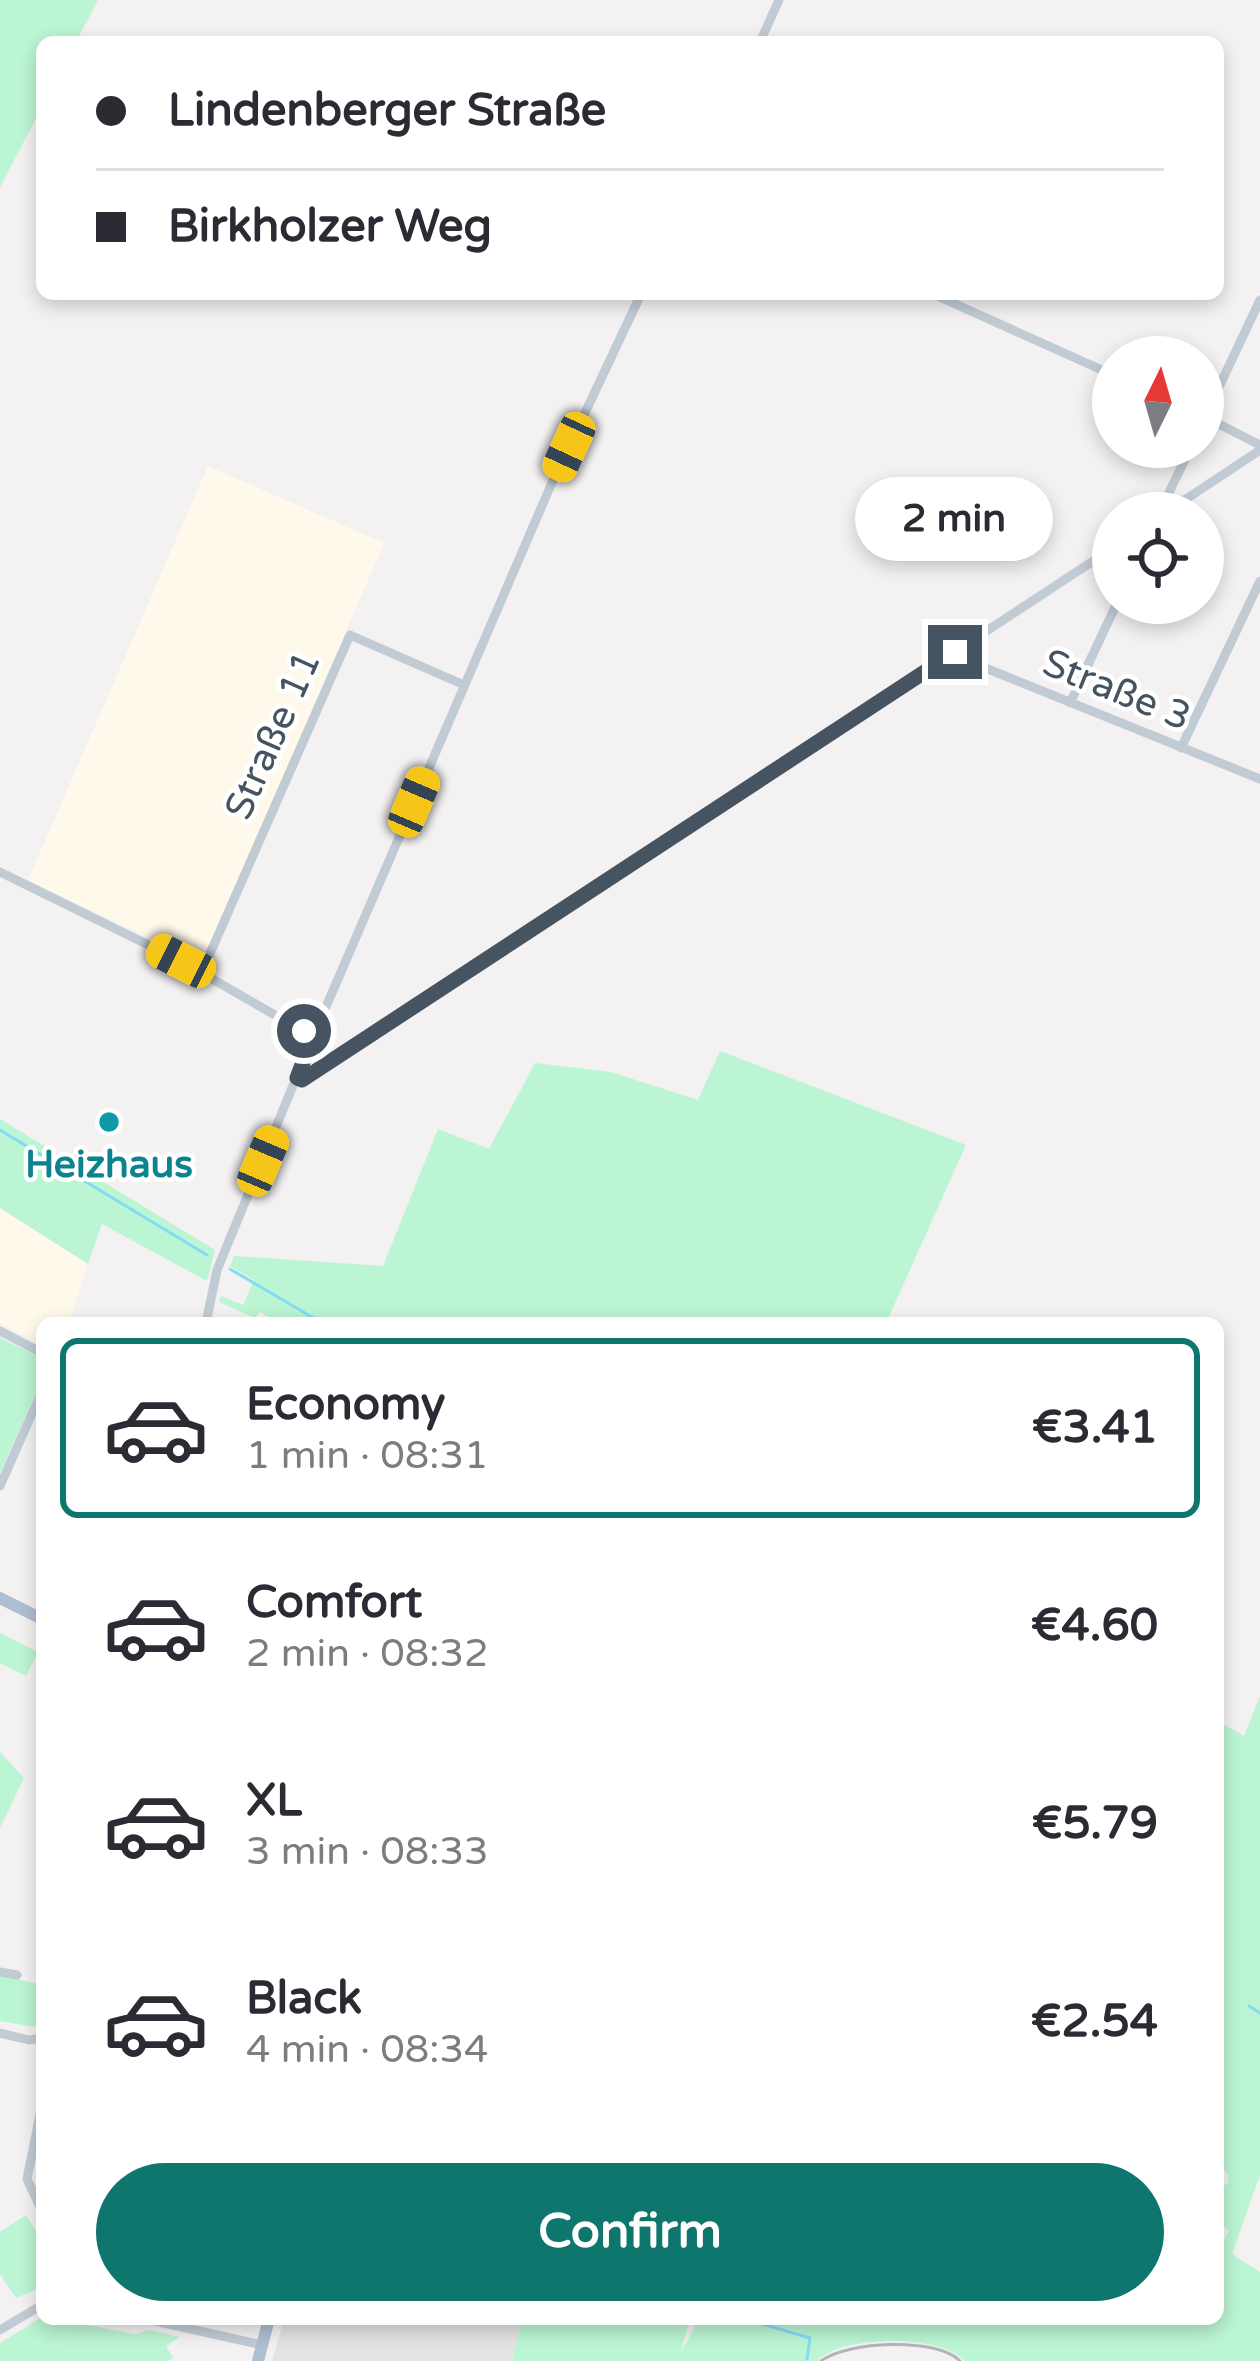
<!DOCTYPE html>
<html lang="en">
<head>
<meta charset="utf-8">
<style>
  :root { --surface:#fff; --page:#f7f7f7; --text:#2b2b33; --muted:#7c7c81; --line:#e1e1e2; --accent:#0f766e }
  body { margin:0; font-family:"Varela Round",sans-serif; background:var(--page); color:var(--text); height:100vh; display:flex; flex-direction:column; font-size:45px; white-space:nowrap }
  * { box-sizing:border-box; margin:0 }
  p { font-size:39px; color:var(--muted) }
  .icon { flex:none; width:66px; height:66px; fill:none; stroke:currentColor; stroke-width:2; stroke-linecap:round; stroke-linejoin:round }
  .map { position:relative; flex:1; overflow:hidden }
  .panel { position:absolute; left:36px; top:1317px; width:1188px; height:1008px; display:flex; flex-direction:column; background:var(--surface); border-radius:18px; box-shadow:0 6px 18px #0003 }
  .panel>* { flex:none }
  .top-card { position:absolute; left:36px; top:36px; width:1188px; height:264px; border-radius:18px; box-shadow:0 6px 18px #0003; display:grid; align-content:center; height:264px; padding:0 60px; background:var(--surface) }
  .needle { width:78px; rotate:5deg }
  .controls { position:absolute; left:1092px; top:336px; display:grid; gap:24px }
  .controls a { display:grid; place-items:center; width:132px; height:132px; border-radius:50%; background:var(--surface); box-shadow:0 6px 18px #0003; font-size:60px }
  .end { position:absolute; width:54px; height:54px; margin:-27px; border:15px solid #465461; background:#fff; box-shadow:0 0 0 6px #fff }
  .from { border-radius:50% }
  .bubble { position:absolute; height:84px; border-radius:42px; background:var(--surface); box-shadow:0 6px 18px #0003; font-size:39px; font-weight:700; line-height:84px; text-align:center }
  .car { position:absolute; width:36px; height:72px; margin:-36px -18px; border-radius:15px; box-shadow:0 0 9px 3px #0007; background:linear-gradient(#f5c518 24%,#345 0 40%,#f5c518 0 76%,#345 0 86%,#f5c518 0) }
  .top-card b { display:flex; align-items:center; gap:42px; height:114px; font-size:45px }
  .top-card b+b { border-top:3px solid var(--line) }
  .top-card i { width:30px; height:30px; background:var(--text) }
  ul { padding:21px 0 0; list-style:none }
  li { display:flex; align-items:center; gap:36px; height:180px; margin:0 24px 18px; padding:0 36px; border:6px solid transparent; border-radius:18px }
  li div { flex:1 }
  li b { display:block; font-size:45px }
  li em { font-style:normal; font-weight:700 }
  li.on { border-color:var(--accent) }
  li>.icon { width:108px; height:108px; stroke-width:1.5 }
  .cta { display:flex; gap:24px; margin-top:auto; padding:24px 60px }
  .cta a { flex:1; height:138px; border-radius:72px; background:var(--accent); color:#fff; font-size:48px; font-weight:700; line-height:138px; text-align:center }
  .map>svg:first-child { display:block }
  .commercial { fill:#fef9ea }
  .education { fill:#e4e2e2 }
  .green { fill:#bbf5d3 }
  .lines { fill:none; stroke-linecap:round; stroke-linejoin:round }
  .stream { stroke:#83dcf6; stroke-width:3 }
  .minor { stroke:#c0cbd4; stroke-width:9 }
  .major { stroke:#aebfd2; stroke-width:12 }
  .tram { stroke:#b2b6bc; stroke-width:3 }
  .route { stroke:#465461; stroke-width:15 }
  .culture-dot { fill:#0f9aa8; stroke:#fff; stroke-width:4.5 }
  .labels { text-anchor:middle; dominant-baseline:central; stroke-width:9; stroke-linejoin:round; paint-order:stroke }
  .street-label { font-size:39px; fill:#465461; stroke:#fff }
  .culture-label { font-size:39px; font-weight:bold; fill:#0d838f; stroke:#fff }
</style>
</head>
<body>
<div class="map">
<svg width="1260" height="2361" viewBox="0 0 1260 2361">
  <rect width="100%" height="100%" fill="#f3f1f1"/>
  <!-- commercial -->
  <path class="commercial" d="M 208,466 L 384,543 L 200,969 L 137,932 L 28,880 Z
    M 0,1208 L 88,1264 L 69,1323 L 42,1323 L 42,1346 L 0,1323 Z"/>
  <!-- education -->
  <path class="education" d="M 284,2319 L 521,2319 L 512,2361 L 272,2361 Z"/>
  <!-- green -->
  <path class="green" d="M 0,0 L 98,0 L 76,42 L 42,42 L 42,107 L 0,187 Z
    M 720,1051 L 966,1145 L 886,1323 L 280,1323 L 260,1312 L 255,1318 L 219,1302 L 221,1296 L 243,1305 L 254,1280 L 230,1266 L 234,1256 L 383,1266 L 438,1129 L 489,1149 L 535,1063 L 611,1072 L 698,1100 Z
    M 0,1119 L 215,1250 L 207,1281 L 102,1224 L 88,1264 L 0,1208 Z
    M 0,1338 L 42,1358 L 42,1379 L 0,1473 Z
    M 0,1633 L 38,1652 L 26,1676 L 0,1663 Z
    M 1260,1696 L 1260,2175 L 1232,2254 L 1260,2272 L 1260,2361 L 965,2361 C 939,2334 843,2335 817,2361 L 512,2361 L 521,2319 L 690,2319 L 681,2352 L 699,2319 L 1218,2319 L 1218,2244 L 1223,2242 L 1229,2230 L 1218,2221 L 1218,2190 L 1228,2183 L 1228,2176 L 1224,2169 L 1218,2170 L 1218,1721 L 1244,1736 Z
    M 0,1752 L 24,1778 L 0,1828 Z
    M 0,1975 L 42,1985 L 40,2028 L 0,2021 Z
    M 26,2215 L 42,2240 L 42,2287 L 16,2298 L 0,2274 L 0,2232 Z
    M 42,2317 L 136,2334 L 149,2330 L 180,2337 L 166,2346 L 173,2358 L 168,2361 L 0,2361 L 0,2343 Z"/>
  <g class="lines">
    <!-- stream -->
    <path class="stream" d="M 0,1130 L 207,1255
      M 230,1269 L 322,1323
      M 1249,2006 L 1260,2013
      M 745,2319 L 810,2338 L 807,2359"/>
    <!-- minor -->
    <path class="minor" d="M 760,42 L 779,0
      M 933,294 L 1113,375
      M 1203,416 L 1260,445
      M 1203,421 L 1260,300
      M 1159,513 L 1191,447
      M 1165,513 L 1260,450
      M 955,652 L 963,659 L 1260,779
      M 1070,703 L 1117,603
      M 1181,748 L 1260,581
      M 0,872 L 181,961 L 313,1037
      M 201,974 L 350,635 L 464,685
      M 297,1078 L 303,1080 L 1113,548
      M 206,1323 L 217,1270 L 313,1037 L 551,485 L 641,294
      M 0,1331 L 42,1353
      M 0,1486 L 42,1391
      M 0,1972 L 17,1975
      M 0,2033 L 29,2040 L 42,2038
      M 42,2105 L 27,2179 L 42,2211
      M 146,2319 L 262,2345
      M 0,2330 L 42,2305"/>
    <!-- major -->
    <path class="major" d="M 0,1598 L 42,1619
      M 258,2361 L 269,2319"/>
    <!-- tram -->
    <path class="tram" d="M 821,2361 C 847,2341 937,2337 960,2361"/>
  </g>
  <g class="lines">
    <!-- route -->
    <path class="route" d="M 304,1031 L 313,1036 L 297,1078 L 302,1080 L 955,652"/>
  </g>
  <!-- markers -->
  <circle class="culture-dot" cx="109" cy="1122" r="12"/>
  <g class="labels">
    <!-- street labels -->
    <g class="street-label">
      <text transform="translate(1117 690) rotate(22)">Straße 3</text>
      <text transform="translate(273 735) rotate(-66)">Straße 11</text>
    </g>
    <!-- culture labels -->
    <g class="culture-label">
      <text x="109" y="1164">Heizhaus</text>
    </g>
  </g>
</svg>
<div class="controls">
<a><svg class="needle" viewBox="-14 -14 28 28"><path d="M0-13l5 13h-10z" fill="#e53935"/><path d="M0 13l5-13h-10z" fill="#7c7c81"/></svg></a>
<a><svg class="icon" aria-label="locate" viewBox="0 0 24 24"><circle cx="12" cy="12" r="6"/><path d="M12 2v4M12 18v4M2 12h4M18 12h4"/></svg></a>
</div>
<i class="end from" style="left:304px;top:1031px"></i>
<i class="end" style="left:955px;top:652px"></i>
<div class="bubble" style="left:855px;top:477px;width:198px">2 min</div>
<i class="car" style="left:569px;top:447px;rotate:205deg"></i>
<i class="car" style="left:414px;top:802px;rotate:23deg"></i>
<i class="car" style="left:181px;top:961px;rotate:297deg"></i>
<i class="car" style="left:263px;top:1161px;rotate:23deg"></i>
<div class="top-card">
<b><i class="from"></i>Lindenberger Straße</b>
<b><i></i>Birkholzer Weg</b>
</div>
<section class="panel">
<ul>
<li class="on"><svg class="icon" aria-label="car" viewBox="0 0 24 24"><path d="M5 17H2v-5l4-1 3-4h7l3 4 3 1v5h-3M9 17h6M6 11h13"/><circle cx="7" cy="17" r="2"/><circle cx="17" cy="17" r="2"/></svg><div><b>Economy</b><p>1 min · 08:31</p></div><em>€3.41</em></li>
<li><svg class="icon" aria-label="car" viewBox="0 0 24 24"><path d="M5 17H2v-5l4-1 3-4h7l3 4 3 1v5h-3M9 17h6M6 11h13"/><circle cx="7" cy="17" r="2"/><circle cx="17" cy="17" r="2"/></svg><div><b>Comfort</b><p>2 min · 08:32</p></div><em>€4.60</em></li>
<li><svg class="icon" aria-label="car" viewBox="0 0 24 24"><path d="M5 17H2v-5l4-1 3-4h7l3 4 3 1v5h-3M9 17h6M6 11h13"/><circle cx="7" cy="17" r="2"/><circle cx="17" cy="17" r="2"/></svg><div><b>XL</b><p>3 min · 08:33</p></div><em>€5.79</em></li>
<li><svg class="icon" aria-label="car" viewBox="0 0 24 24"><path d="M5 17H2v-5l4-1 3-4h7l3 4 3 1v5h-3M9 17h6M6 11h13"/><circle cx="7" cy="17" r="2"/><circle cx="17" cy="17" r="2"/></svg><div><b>Black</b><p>4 min · 08:34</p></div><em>€2.54</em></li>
</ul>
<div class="cta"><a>Confirm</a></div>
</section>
</div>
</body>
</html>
